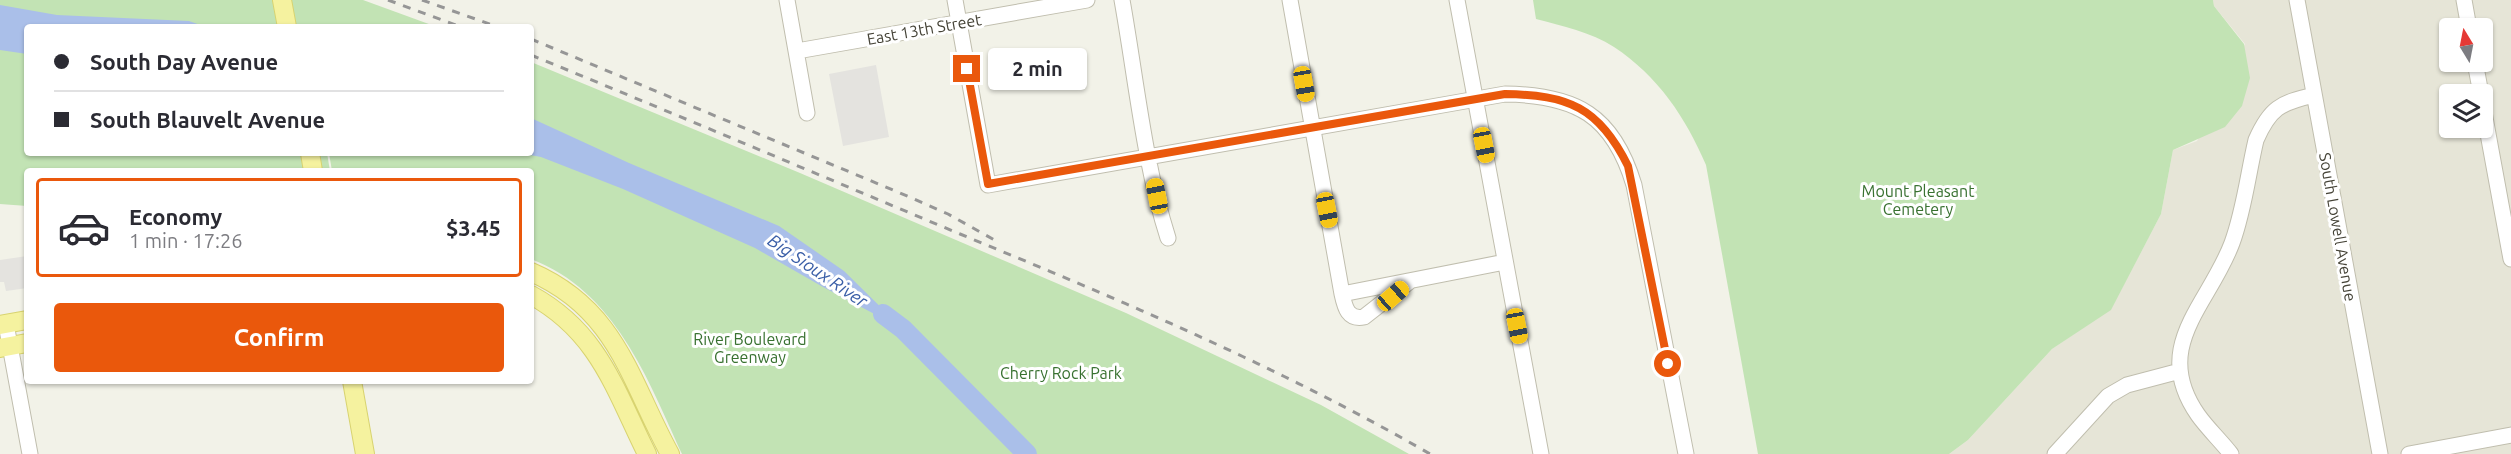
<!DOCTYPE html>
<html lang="en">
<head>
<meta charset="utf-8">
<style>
  :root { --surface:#fff; --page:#f7f7f7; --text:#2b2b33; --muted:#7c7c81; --line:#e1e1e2; --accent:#ea580c }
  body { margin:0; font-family:Ubuntu,sans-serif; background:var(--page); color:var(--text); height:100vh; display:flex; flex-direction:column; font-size:22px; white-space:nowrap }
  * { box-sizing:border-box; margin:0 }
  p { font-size:20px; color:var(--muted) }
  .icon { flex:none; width:33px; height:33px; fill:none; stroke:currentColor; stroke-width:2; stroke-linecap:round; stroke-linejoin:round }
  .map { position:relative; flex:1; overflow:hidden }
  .side { position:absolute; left:24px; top:168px; width:510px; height:216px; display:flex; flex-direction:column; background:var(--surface); border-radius:6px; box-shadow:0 2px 4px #0004 }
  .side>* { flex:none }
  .top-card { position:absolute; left:24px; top:24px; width:510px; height:132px; border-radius:6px; box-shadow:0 2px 4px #0004; display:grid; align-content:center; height:132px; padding:0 30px; background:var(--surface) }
  .needle { width:39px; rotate:350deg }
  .controls { position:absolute; left:2439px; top:18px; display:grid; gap:12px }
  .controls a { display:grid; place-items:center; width:54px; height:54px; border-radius:6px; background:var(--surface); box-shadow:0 2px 4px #0004; font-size:30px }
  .end { position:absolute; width:27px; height:27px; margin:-14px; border:8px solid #ea580c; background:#fff; box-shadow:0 0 0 3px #fff }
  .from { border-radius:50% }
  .bubble { position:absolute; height:42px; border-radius:6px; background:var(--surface); box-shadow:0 2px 4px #0004; font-size:20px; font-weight:700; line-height:42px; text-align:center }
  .car { position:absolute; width:18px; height:36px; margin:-18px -9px; border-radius:8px; box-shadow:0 0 4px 2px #0007; background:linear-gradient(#f5c518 24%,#345 0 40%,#f5c518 0 76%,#345 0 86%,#f5c518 0) }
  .top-card b { display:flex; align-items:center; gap:21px; height:57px; font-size:22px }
  .top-card b+b { border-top:2px solid var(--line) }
  .top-card i { width:15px; height:15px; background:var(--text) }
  ul { padding:10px 0 0; list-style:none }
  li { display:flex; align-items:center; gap:18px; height:99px; margin:0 12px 9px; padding:0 18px; border:3px solid var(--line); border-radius:6px }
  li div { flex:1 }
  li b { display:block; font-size:22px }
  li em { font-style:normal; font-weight:700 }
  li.on { border-color:var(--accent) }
  li>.icon { width:54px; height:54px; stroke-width:1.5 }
  .primary-button { display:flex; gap:12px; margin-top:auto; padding:12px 30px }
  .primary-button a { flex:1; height:69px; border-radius:6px; background:var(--accent); color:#fff; font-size:24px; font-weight:700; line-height:69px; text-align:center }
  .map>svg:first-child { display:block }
  .residential { fill:#e6e5d7; fill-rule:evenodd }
  .green { fill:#c2e3b4 }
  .parking { fill:#e4e3df }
  .water { fill:#aabfe9 }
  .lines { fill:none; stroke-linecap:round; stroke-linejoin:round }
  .river { stroke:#aabfe9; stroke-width:20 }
  .minor-casing { stroke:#c0beae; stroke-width:17 }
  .major-casing { stroke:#d8d370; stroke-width:20 }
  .minor { stroke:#fff; stroke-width:15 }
  .major { stroke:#f5f29f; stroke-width:18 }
  .rail { stroke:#969696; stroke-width:3; stroke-dasharray:8 8; stroke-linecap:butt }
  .route { stroke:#ea580c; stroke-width:8 }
  .labels { text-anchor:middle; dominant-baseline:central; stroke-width:6; stroke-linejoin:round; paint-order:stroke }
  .street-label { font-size:16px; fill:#454337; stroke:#fff }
  .park-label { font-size:16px; fill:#387130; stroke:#fff }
  .water-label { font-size:18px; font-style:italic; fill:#3a5ea7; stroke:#fff }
</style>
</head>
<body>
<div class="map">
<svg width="2511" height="454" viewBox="0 0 2511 454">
  <rect width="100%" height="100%" fill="#f2f2e8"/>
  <!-- residential -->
  <path class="residential" d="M 2213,0 L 2511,0 L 2511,454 L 1949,454 L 1968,440 L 2052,349 L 2111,309 L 2161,214 L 2173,150 L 2197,141 L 2245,44 L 2214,6 ZM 2450,28 L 2482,28 L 2482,62 L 2450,62 ZM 2450,94 L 2482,94 L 2482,128 L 2450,128 Z"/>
  <!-- green -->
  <path class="green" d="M 0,0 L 363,0 L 437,27 L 27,27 L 27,153 L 327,153 L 330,171 L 27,171 L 27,206 L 0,204 Z
    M 1533,0 L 2213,0 L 2214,6 L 2244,44 L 2250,78 L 2242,106 L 2225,127 L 2173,150 L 2161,214 L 2111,310 L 2052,349 L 1968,440 L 1949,454 L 1758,454 L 1706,165 C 1686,118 1658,76 1614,47 C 1591,32 1562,26 1536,19 Z
    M 531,62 L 800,173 L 1126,313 L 1321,405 L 1409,454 L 1027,454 L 930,356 L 1023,454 L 682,454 C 648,379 615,291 531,259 L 531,171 L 332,171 L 329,153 L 531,153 Z"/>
  <!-- parking -->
  <path class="parking" d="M 876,65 L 889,137 L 843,146 L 829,74 Z
    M 27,256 L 27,288 L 6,291 L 4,282 L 0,282 L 0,260 Z"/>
  <!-- water -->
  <path class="water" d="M 0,5 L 57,15 L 189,21 L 206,27 L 27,27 L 27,54 L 0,50 Z
    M 531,118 L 629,163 L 779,226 L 844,271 L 903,329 L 823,287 L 755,248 L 623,189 L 541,157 L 519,153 L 531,153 Z"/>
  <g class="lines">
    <!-- river -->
    <path class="river" d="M 883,314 L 903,329 L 1027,454"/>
    <!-- minor casing -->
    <g class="minor-casing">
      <path id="minor" d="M 787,0 L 807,113
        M 955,0 L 988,185 L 1505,94 C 1576,95 1613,115 1634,185 L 1686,454
        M 1122,0 C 1136,78 1144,163 1168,238
        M 1290,0 L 1342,294
        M 1457,0 L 1541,454
        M 2297,0 L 2380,454
        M 2464,0 L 2469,28
        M 797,51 L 1087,0
        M 2475,62 L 2481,94
        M 2482,101 L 2511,259
        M 1410,281 L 1364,317 C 1348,320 1345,308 1342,294 L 1505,262
        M 6,324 L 30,454
        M 2055,454 L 2108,396 L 2127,385 L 2180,371
        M 2231,454 C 2221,441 2208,429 2198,415 C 2150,346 2209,305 2232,243 C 2244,211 2248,174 2256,140 C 2270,108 2280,103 2314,95
        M 2409,454 L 2511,435"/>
    </g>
    <!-- major casing -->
    <g class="major-casing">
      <path id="major" d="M 282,0 L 287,27
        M 310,153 L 313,171
        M 531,272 C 617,309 630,381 670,454
        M 531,295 C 599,332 615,390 647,454
        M 0,325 L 27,320
        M 0,348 L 27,343
        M 352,381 L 365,454"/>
    </g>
    <!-- minor -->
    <use href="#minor" class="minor"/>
    <!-- major -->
    <use href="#major" class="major"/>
    <!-- rail -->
    <path class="rail" d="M 388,0 L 461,27
      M 422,0 L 498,27
      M 531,39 L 912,198 L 948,214 L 998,242
      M 531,55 C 675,114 817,174 960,234 C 1120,300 1280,367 1430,454"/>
  </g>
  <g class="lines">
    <!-- route -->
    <path class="route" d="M 967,69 L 988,184 L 1505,94 C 1568,95 1599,107 1628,166 L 1668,364"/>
  </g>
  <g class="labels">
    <!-- street labels -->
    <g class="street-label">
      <text transform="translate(924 29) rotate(-10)">East 13th Street</text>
      <text transform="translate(2338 227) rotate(80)">South Lowell Avenue</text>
    </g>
    <!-- park labels -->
    <g class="park-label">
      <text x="1918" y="191">Mount Pleasant<tspan x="1918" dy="18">Cemetery</tspan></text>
      <text x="750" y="339">River Boulevard<tspan x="750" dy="18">Greenway</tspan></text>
      <text x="1061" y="373">Cherry Rock Park</text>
    </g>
    <!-- water labels -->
    <g class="water-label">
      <text transform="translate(818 270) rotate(34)">Big Sioux River</text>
    </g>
  </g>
</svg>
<div class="controls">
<a><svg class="needle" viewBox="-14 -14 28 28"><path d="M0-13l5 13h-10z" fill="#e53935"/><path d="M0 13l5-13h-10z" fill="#7c7c81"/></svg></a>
<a><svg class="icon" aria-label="layers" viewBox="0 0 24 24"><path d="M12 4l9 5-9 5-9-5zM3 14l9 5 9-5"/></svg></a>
</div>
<i class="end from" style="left:1668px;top:364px"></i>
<i class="end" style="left:967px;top:69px"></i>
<div class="bubble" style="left:988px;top:48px;width:99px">2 min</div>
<i class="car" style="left:1304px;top:84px;rotate:170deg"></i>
<i class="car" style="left:1484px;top:145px;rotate:169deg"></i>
<i class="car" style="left:1157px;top:196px;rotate:349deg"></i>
<i class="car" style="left:1327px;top:210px;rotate:169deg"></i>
<i class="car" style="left:1393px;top:296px;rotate:49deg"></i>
<i class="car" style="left:1517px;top:326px;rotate:169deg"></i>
<div class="top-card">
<b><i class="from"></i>South Day Avenue</b>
<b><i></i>South Blauvelt Avenue</b>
</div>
<section class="side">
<ul>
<li class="on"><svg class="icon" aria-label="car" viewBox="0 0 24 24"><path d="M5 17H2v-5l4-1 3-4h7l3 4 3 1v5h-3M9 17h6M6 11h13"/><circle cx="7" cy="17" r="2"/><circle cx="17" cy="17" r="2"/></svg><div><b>Economy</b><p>1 min · 17:26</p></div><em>$3.45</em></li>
</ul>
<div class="primary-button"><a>Confirm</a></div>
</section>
</div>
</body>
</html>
